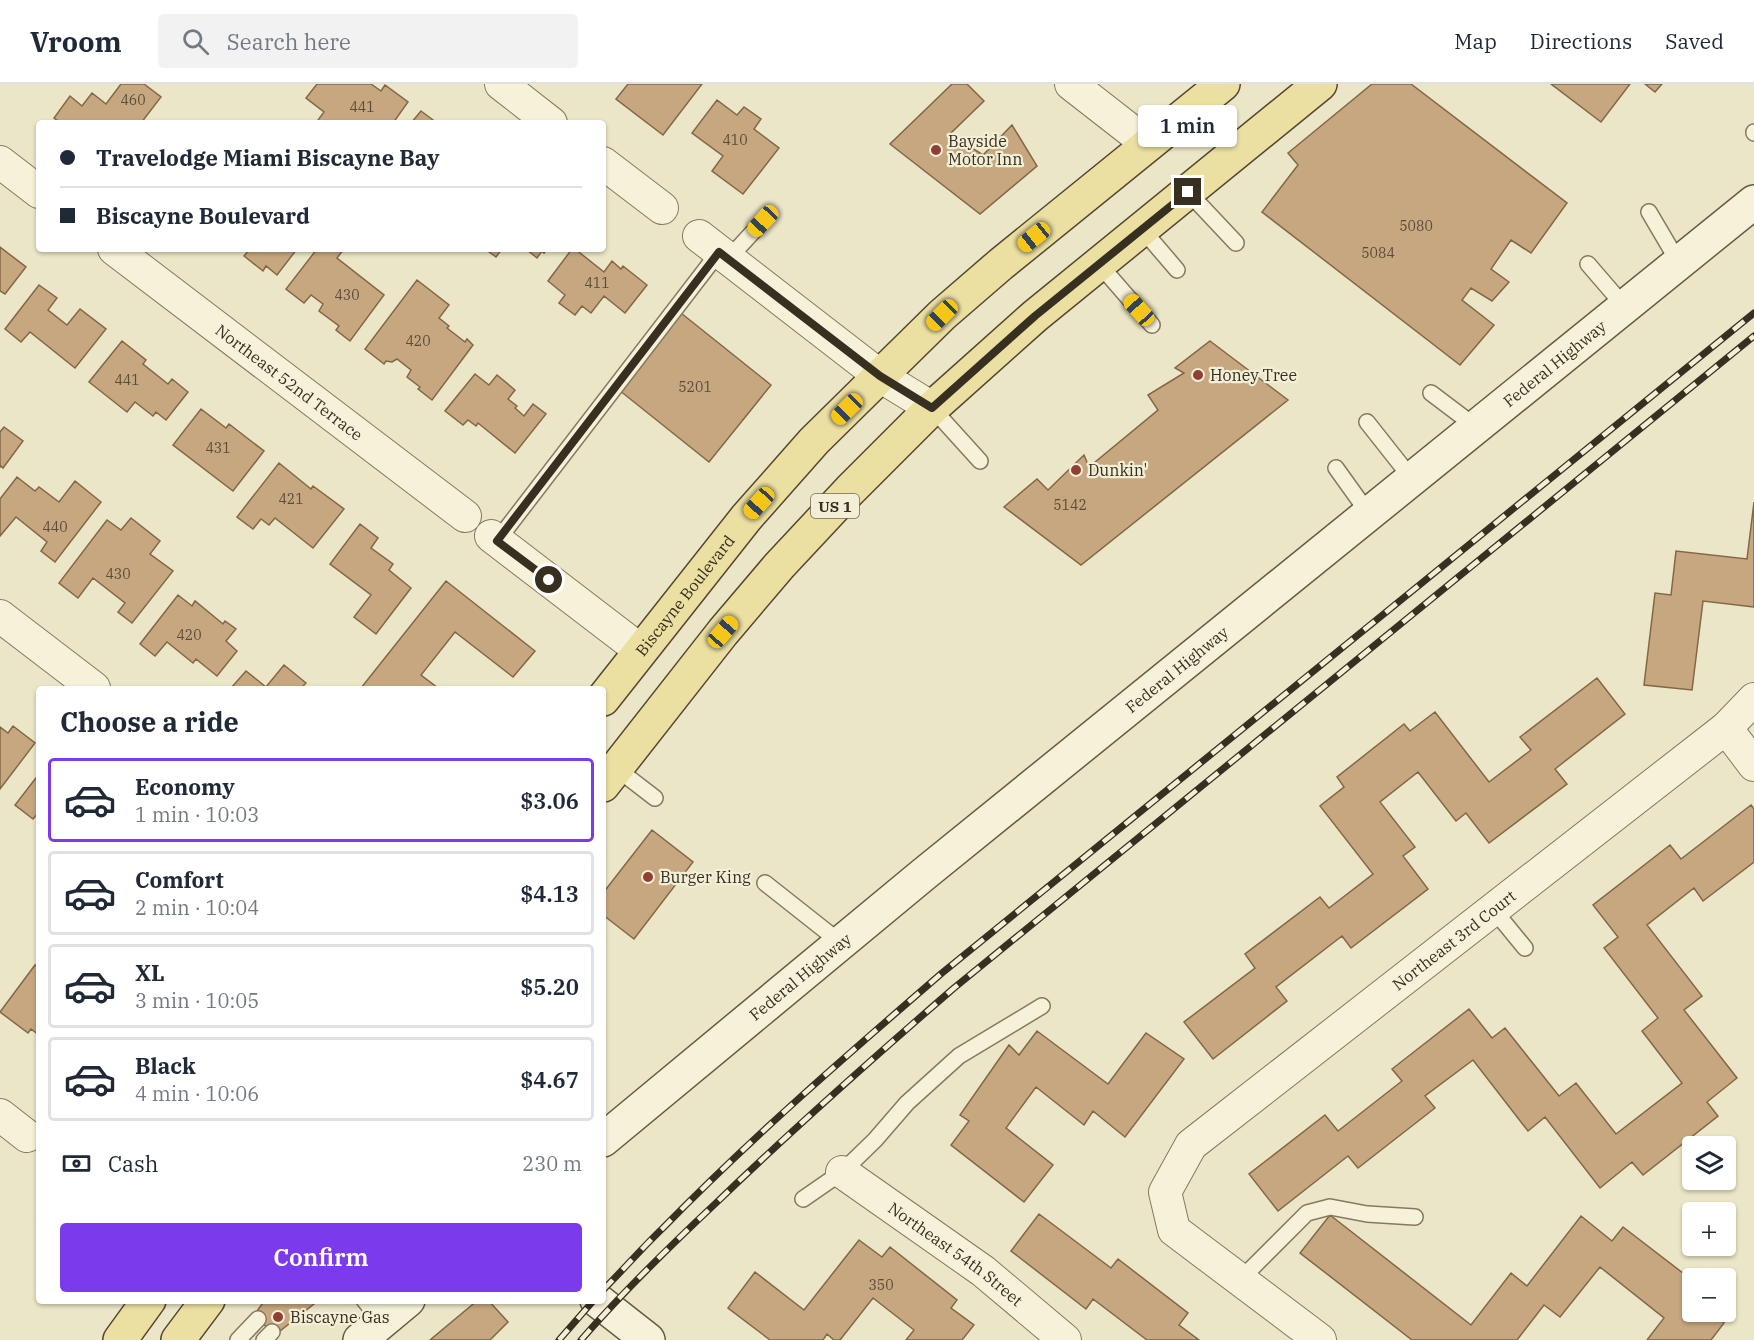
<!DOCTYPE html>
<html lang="en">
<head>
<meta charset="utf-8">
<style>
  :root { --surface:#fff; --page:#f2f2f3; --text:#1f2937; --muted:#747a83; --line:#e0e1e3; --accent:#7c3aed }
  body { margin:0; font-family:"IBM Plex Serif",serif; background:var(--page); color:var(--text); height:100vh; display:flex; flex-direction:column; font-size:22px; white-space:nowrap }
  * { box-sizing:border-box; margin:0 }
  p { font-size:20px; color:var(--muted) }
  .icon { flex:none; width:33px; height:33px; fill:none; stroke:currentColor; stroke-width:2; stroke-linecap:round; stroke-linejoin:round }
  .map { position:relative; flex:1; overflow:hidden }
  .panel { position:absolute; left:36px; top:602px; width:570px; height:618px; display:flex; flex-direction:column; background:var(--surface); border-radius:6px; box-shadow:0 2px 4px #0004 }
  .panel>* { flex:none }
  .banner { position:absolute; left:36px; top:36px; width:570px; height:132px; border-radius:6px; box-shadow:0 2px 4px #0004; display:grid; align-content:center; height:132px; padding:0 24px; background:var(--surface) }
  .controls { position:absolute; left:1682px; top:1052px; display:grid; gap:12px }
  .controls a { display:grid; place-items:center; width:54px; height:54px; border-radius:6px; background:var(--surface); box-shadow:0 2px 4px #0004; font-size:30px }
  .end { position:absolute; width:27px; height:27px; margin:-14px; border:8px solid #372f20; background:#fff; box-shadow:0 0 0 3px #fff }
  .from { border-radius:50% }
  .bubble { position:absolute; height:42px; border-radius:6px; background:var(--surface); box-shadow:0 2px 4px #0004; font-size:20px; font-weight:600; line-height:42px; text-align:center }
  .car { position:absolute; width:18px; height:36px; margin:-18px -9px; border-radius:8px; box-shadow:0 0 4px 2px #0007; background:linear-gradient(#f5c518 24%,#345 0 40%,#f5c518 0 76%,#345 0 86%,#f5c518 0) }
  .banner b { display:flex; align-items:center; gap:21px; height:57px; font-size:22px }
  .banner b+b { border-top:2px solid var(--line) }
  .banner i { width:15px; height:15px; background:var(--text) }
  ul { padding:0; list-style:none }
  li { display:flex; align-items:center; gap:18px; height:84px; margin:0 12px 9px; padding:0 12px; border:3px solid var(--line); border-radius:6px }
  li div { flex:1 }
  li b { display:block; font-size:22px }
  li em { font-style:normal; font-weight:600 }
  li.current { border-color:var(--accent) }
  li>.icon { width:54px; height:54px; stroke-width:1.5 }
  h2 { padding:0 24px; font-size:27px; line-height:72px }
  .pay { display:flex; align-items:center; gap:15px; height:66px; padding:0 24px; font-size:22px }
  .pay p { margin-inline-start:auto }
  .action { display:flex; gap:12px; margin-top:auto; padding:12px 24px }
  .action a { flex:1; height:69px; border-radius:6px; background:var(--accent); color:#fff; font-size:24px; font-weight:600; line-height:69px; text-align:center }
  header { display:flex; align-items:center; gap:36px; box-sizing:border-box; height:84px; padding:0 30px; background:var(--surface); border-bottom:2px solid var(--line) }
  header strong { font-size:28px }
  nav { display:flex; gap:33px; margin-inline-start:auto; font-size:21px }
  .search { width:420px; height:54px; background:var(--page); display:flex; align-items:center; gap:15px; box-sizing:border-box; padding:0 21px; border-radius:6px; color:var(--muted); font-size:22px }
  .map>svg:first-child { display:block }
  .building { fill:#c6a780; stroke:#836745; stroke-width:1.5 }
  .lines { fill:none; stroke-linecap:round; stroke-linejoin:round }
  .lane-casing { stroke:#86795e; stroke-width:18 }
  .street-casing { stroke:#86795e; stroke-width:34 }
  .secondary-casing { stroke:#685a41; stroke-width:36 }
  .primary-casing { stroke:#544631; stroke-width:36 }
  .lane { stroke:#f6f2da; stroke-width:15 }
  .street { stroke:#f6f2da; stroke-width:32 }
  .secondary { stroke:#f6f2da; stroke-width:33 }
  .primary { stroke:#ebdfa2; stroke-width:33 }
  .rail-casing { stroke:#372f20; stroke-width:7 }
  .rail { stroke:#f3efd6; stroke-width:4.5; stroke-dasharray:14; stroke-linecap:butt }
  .route { stroke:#372f20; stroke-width:8 }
  .poi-dot { fill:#903f32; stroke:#f3efd6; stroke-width:2 }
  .labels { text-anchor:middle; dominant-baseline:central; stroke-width:4.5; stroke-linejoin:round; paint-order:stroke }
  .number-label { font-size:14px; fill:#5b4d38 }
  .shield { fill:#f3efd6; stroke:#6f6957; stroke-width:1.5 }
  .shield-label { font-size:15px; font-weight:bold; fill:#372f20 }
  .poi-label { font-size:16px; fill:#372f20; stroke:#f3efd6; text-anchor:start }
  .street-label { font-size:16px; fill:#372f20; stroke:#f3efd6 }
</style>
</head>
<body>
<header>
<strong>Vroom</strong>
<div class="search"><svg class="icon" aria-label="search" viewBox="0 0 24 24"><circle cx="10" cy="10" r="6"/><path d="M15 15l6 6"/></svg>Search here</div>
<nav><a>Map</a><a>Directions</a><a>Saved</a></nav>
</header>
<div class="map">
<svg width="1754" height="1256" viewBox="0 0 1754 1256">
  <rect width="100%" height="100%" fill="#ebe6c7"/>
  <!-- building -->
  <path class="building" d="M 121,0 L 144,0 L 161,13 L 141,39 L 61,39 L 54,34 L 70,12 L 82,22 L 92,9 L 106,20 Z
    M 317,0 L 371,0 L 381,7 L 385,1 L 408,18 L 393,39 L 322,39 L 318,36 L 324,28 L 306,14 Z
    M 628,0 L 702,0 L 663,51 L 616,15 Z
    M 952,0 L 967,0 L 984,17 L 950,50 L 983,71 L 1012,41 L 1037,82 L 980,130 L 890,60 Z
    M 1372,0 L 1411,0 L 1567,119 L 1531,169 L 1511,156 L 1491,185 L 1509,198 L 1492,217 L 1471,204 L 1462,216 L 1494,241 L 1460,281 L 1262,128 L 1298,81 L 1288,69 Z
    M 1551,0 L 1630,0 L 1601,38 Z
    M 1645,0 L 1662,0 L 1655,8 Z
    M 717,16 L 737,31 L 744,23 L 761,35 L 754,45 L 779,64 L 743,110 L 712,87 L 723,72 L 692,49 Z
    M 421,27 L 437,39 L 411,39 Z
    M 0,163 L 26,183 L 5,210 L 0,207 Z
    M 246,165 L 297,165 L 277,191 L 266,182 L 263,187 L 244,172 L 248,167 Z
    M 317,165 L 344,165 L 337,174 L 384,211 L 350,257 L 336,246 L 339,242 L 319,227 L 323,220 L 311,211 L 304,219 L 286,205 Z
    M 485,165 L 502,165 L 496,173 Z
    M 526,165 L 547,165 L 544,169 L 542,167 L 537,174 Z
    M 572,165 L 575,165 L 604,188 L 612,177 L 621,185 L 623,182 L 647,201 L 625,229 L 604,212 L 591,229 L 582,222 L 575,231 L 559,219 L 565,211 L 548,197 Z
    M 417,196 L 449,221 L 439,234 L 449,242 L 447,244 L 465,258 L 467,255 L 473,261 L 432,316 L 418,305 L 420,303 L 407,293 L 411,286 L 397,275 L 392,278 L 386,277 L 384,280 L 365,265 Z
    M 39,201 L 57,214 L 48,226 L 67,241 L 80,225 L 106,245 L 75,284 L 30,248 L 21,258 L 5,245 Z
    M 681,229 L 771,301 L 709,378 L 619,306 Z
    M 122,257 L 146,276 L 143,280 L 168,300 L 172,295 L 188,308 L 166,336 L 156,328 L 153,332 L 135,318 L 127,328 L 89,298 Z
    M 1210,257 L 1288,316 L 1081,481 L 1004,423 L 1037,395 L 1048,406 L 1084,371 L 1089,383 L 1158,326 L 1148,311 L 1184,289 L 1175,284 Z
    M 475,290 L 489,301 L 497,291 L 515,306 L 508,315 L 517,322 L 515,324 L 524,332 L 533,320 L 546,330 L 515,369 L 478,339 L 476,342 L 468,336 L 463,341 L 445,327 Z
    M 201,325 L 226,344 L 229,340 L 264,367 L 233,407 L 173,361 Z
    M 4,343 L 23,357 L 3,384 L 1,382 L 0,383 L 0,348 Z
    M 279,379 L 311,405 L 313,402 L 344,425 L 313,464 L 275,434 L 269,441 L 261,435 L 253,445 L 237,433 Z
    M 17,393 L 35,407 L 39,403 L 59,418 L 75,397 L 101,418 L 55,478 L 41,467 L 47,458 L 16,433 L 0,452 L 0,415 Z
    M 1754,418 L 1754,523 L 1703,517 L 1692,606 L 1644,601 L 1655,509 L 1671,511 L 1676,467 L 1747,475 Z
    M 131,434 L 160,457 L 150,470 L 173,487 L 132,539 L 118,528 L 125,519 L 93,494 L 78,514 L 59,499 L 107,436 L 121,446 Z
    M 360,440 L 378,454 L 371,464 L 393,480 L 389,486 L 411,504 L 376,550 L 354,533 L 371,511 L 330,480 Z
    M 446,497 L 535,567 L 513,593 L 455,548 L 421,591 L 438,604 L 361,604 Z
    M 178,511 L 192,522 L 195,517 L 223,540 L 225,537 L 236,545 L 226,557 L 237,567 L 217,592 L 196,575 L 193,579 L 167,558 L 155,572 L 140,560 Z
    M 284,581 L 306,599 L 301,604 L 231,604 L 246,587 L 266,603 Z
    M 1597,594 L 1625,630 L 1555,685 L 1567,700 L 1489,759 L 1466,729 L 1456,737 L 1418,688 L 1380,718 L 1415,763 L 1403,772 L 1428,805 L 1351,864 L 1342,852 L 1276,903 L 1287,917 L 1213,975 L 1184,938 L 1255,884 L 1245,870 L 1320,813 L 1329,824 L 1373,790 L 1320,722 L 1344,703 L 1337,693 L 1404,640 L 1410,647 L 1435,628 L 1489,698 L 1531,666 L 1520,653 Z
    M 13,642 L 35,659 L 0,705 L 0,643 L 8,649 Z
    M 39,690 L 39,728 L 33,735 L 15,721 Z
    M 1751,721 L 1754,725 L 1754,778 L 1703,817 L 1694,804 L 1647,841 L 1702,912 L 1684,926 L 1737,994 L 1707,1018 L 1718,1032 L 1643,1091 L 1632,1078 L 1600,1104 L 1545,1033 L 1528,1047 L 1473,976 L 1425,1012 L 1435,1024 L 1358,1084 L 1348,1072 L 1278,1127 L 1249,1090 L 1325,1031 L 1338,1047 L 1402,997 L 1392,985 L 1469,925 L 1492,954 L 1505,944 L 1559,1012 L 1576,999 L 1616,1050 L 1682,999 L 1642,947 L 1658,934 L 1604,864 L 1618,853 L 1593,821 L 1670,761 L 1681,775 Z
    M 652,746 L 693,778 L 634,855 L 603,831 L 603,809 Z
    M 35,881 L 39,883 L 39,951 L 31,945 L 28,949 L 0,928 Z
    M 1037,947 L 1108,1000 L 1146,949 L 1184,975 L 1125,1053 L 1093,1027 L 1084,1041 L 1036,1003 L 1006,1044 L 1053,1081 L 1024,1118 L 951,1061 L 969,1037 L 960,1031 L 1009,961 L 1019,971 Z
    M 1039,1130 L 1111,1184 L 1118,1175 L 1188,1229 L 1179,1241 L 1199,1256 L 1147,1256 L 1093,1215 L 1086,1225 L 1011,1167 Z
    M 1330,1131 L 1471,1241 L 1511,1189 L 1527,1202 L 1581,1132 L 1612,1157 L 1623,1143 L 1692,1196 L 1692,1210 L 1690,1213 L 1692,1214 L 1692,1227 L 1709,1227 L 1724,1239 L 1711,1256 L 1647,1256 L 1664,1234 L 1600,1183 L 1560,1233 L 1544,1221 L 1517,1256 L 1412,1256 L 1300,1169 Z
    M 859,1156 L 882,1173 L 890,1163 L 957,1216 L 951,1224 L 974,1241 L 962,1256 L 906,1256 L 914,1246 L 873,1214 L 840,1256 L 834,1256 L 827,1250 L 823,1256 L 770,1256 L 728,1224 L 755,1188 L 804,1226 Z
    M 265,1216 L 319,1216 L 275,1251 L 254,1231 Z
    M 478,1216 L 488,1216 L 508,1238 L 490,1256 L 430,1256 Z"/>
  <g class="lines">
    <!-- lane casing -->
    <g class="lane-casing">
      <path id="lane" d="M 1754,48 L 1754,49
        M 1188,108 L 1236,159
        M 1649,128 L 1679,179
        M 1142,145 L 1177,186
        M 728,175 L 763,137
        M 1099,180 L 1152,241
        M 1588,180 L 1625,223
        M 1431,309 L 1476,343
        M 932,324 L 980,377
        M 1367,338 L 1412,395
        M 1336,384 L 1369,430
        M 497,457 L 719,168
        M 616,684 L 655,714
        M 765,799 L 841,859
        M 1493,825 L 1525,864
        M 803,1115 L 842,1088 L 875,1056 L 907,1019 L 959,972 L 1042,922
        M 1240,1196 L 1307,1129 L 1330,1123 L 1367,1130 L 1415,1133
        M 364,1216 L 382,1238
        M 238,1256 L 258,1235
        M 264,1256 L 272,1248"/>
    </g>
    <!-- street casing -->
    <g class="street-casing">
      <g id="street">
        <path d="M 501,0 L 551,39"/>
        <path d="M 1071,0 L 1148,60"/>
        <path d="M 0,78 L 39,108"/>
        <path d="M 603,79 L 662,124"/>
        <path d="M 699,152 L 880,292 L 932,324"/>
        <path id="s1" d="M 114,165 L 465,432"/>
        <path d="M 491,452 L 640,566"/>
        <path d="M 0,532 L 94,604"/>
        <path d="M 1726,644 L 1754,681"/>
        <path d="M 0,1031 L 27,1052"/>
        <path id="s2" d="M 842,1088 L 983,1187 L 1065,1256"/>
        <path id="s3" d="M 1320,1256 L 1174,1146 L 1165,1108 L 1191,1061 L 1726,644 L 1754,615"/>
      </g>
    </g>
    <!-- secondary casing -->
    <g class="secondary-casing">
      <g id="secondary">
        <path id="s4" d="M 603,1056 L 924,790 L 1754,118"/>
        <path d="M 597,1216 L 648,1256"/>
        <path d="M 360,1256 L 408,1216"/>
      </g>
    </g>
    <!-- primary casing -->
    <g class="primary-casing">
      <g id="primary">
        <path id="s5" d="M 603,615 L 746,434 L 814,357 L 880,292 L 942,231 L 1001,180 L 1223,0"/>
        <path d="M 603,701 L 723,548 L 779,482 L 850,406 L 932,324 L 1035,232 L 1320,0"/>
        <path d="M 120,1256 L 149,1216"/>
        <path d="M 178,1256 L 208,1216"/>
      </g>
    </g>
    <!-- lane -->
    <use href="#lane" class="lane"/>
    <!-- street -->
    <use href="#street" class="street"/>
    <!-- secondary -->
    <use href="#secondary" class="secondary"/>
    <!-- primary -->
    <use href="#primary" class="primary"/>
    <!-- rail casing -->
    <g class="rail-casing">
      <path id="rail" d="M 603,1206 C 623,1186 642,1164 663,1144 C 751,1054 847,971 942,889 L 1754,229
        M 559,1256 L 594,1216
        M 581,1256 C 623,1208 669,1163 716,1119 C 793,1045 873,974 954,904 L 1754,252"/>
    </g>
    <!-- rail -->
    <use href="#rail" class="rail"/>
  </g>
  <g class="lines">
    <!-- route -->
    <path class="route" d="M 549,496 L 497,457 L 719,168 L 880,292 L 932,324 L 1035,232 L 1188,108"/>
  </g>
  <!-- markers -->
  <g class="poi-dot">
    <circle cx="936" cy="66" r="6"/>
    <circle cx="1198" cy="291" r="6"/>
    <circle cx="1076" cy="386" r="6"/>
    <circle cx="648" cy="793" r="6"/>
    <circle cx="278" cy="1233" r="6"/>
  </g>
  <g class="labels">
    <!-- number labels -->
    <g class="number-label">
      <text x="133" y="16">460</text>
      <text x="362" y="23">441</text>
      <text x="735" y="56">410</text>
      <text x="1416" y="142">5080</text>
      <text x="1378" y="169">5084</text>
      <text x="597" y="199">411</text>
      <text x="347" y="211">430</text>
      <text x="418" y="257">420</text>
      <text x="127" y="296">441</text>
      <text x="695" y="303">5201</text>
      <text x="218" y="364">431</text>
      <text x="291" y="415">421</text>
      <text x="1070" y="421">5142</text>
      <text x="55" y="443">440</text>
      <text x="118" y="490">430</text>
      <text x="189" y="551">420</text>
      <text x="881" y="1201">350</text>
    </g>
    <!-- shield labels -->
    <rect class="shield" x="811" y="410" width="48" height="24" rx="4.5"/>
    <g class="shield-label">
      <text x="835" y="422">US 1</text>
    </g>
    <!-- poi labels -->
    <g class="poi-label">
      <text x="948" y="57">Bayside<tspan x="948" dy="18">Motor Inn</tspan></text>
      <text x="1210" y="291">Honey Tree</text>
      <text x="1088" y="386">Dunkin'</text>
      <text x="660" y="793">Burger King</text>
      <text x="290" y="1233">Biscayne Gas</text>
    </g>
    <!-- street labels -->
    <g class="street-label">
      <text stroke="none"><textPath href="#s4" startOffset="1228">Federal Highway</textPath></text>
      <text stroke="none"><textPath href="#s1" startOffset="220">Northeast 52nd Terrace</textPath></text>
      <text stroke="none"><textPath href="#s5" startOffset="132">Biscayne Boulevard</textPath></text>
      <text stroke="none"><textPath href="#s4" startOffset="742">Federal Highway</textPath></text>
      <text stroke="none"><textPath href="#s3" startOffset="609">Northeast 3rd Court</textPath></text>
      <text stroke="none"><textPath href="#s4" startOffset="256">Federal Highway</textPath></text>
      <text stroke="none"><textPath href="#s2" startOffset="140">Northeast 54th Street</textPath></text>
    </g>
  </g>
</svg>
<div class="controls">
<a><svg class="icon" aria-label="layers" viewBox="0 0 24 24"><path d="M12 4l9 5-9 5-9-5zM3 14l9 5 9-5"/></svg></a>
<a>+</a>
<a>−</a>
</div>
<i class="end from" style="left:549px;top:496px"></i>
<i class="end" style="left:1188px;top:108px"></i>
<div class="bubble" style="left:1138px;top:21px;width:99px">1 min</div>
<i class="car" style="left:763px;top:137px;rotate:223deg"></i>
<i class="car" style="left:1034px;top:153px;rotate:231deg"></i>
<i class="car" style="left:1139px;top:226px;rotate:318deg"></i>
<i class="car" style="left:942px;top:231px;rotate:225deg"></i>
<i class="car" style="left:847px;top:325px;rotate:225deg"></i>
<i class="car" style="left:759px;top:419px;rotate:222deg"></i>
<i class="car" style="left:723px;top:548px;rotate:41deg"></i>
<div class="banner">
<b><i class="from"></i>Travelodge Miami Biscayne Bay</b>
<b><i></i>Biscayne Boulevard</b>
</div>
<section class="panel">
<h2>Choose a ride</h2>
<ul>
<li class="current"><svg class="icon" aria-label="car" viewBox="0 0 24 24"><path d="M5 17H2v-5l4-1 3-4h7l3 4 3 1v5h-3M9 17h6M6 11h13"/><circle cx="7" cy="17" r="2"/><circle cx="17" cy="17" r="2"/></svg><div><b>Economy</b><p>1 min · 10:03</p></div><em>$3.06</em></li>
<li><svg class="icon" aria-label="car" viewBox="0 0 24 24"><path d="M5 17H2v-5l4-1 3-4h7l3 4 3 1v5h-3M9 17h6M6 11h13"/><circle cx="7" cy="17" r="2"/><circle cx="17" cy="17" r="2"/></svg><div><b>Comfort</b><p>2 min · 10:04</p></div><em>$4.13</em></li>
<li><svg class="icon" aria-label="car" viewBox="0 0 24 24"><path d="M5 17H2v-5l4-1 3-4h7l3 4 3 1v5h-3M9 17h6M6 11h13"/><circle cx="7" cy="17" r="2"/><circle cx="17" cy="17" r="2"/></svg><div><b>XL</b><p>3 min · 10:05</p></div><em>$5.20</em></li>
<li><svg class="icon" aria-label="car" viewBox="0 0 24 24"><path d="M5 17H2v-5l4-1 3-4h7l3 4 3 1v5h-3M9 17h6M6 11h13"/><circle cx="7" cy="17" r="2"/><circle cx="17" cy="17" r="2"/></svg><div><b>Black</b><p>4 min · 10:06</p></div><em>$4.67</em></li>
</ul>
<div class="pay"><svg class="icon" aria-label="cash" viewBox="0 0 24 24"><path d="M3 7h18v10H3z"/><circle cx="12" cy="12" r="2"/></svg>Cash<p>230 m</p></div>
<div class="action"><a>Confirm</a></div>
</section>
</div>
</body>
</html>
